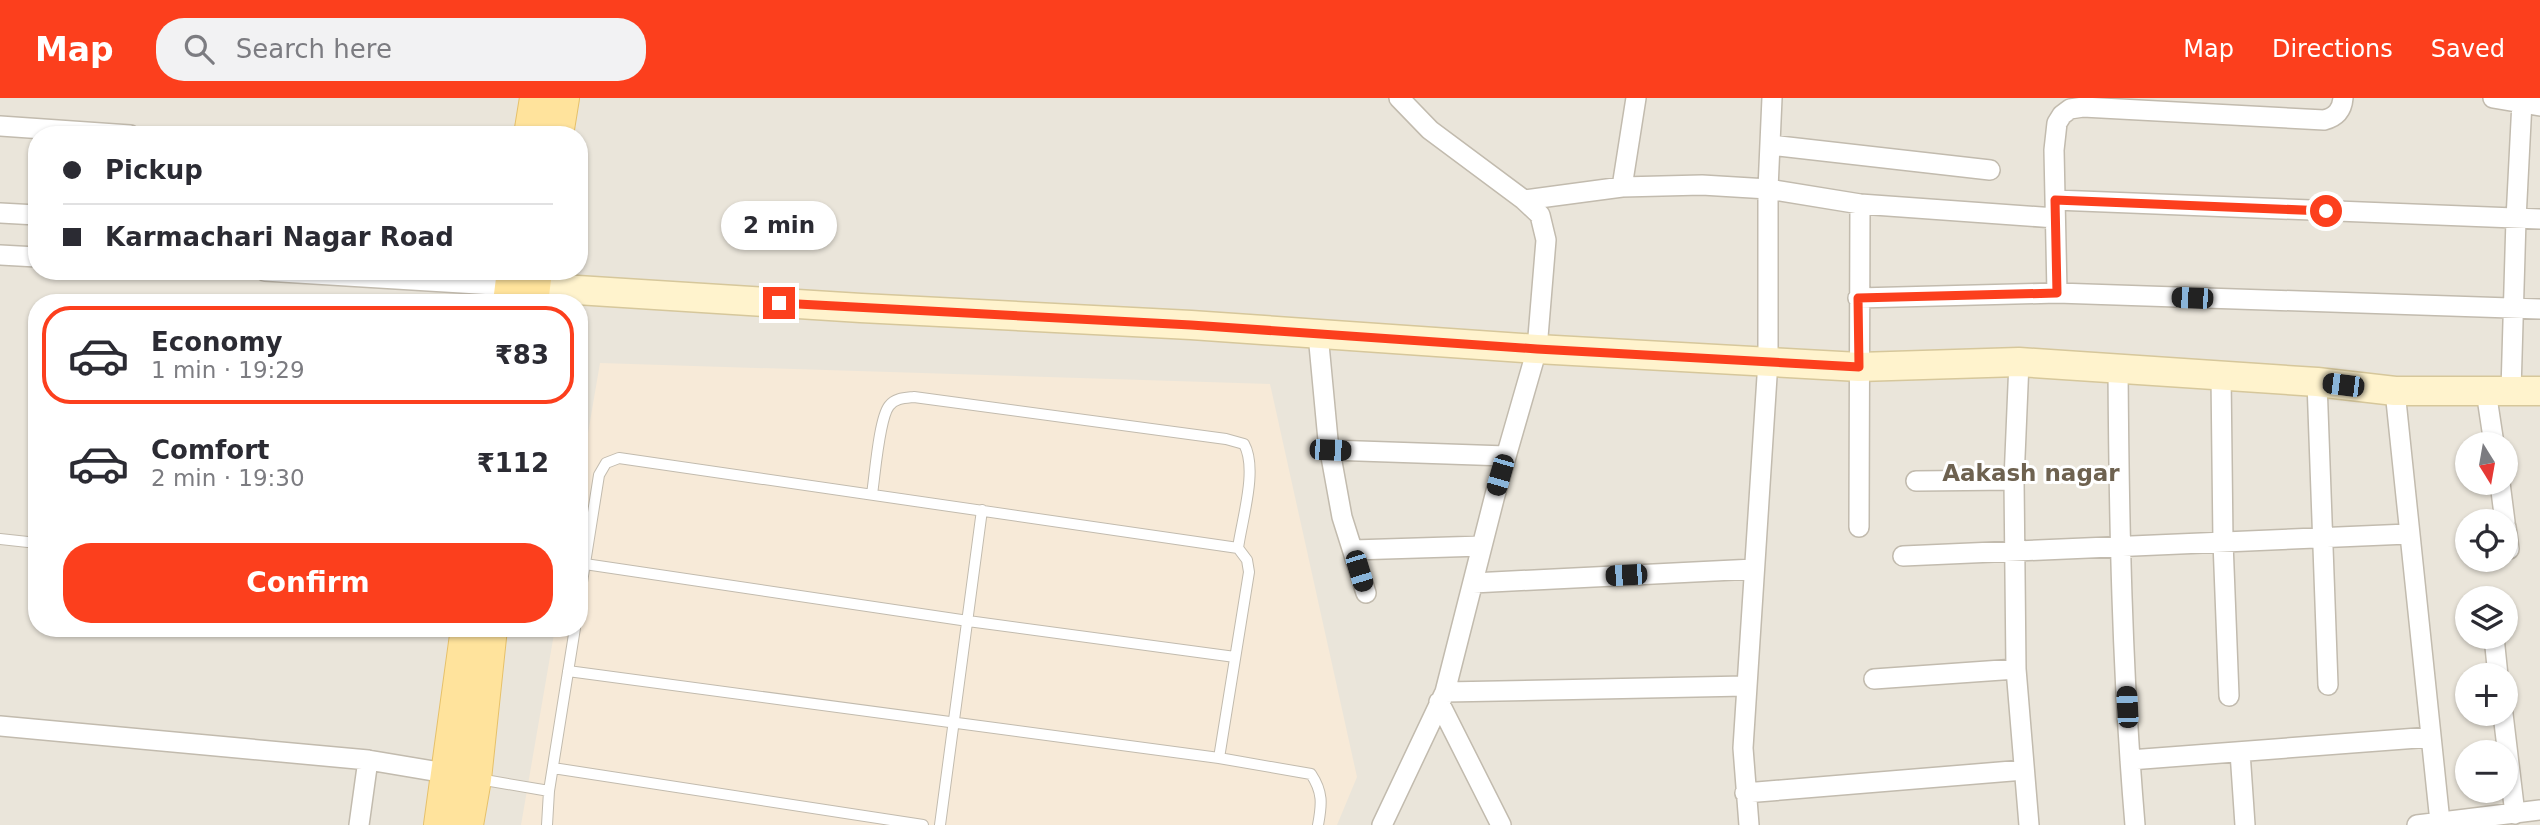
<!DOCTYPE html>
<html lang="en">
<head>
<meta charset="utf-8">
<style>
  :root { --surface:#fff; --page:#f2f2f3; --text:#2b2b33; --muted:#7c7c81; --line:#e1e1e2; --accent:#fc3f1d }
  body { margin:0; font-family:"DejaVu Sans",sans-serif; background:var(--page); color:var(--text); height:100vh; display:flex; flex-direction:column; font-size:26px; white-space:nowrap }
  * { box-sizing:border-box; margin:0 }
  p { font-size:23px; color:var(--muted) }
  .icon { flex:none; width:38px; height:38px; fill:none; stroke:currentColor; stroke-width:2; stroke-linecap:round; stroke-linejoin:round }
  .map { position:relative; flex:1; overflow:hidden }
  .side { position:absolute; left:28px; top:196px; width:560px; height:343px; display:flex; flex-direction:column; background:var(--surface); border-radius:28px; box-shadow:0 2px 5px #0004 }
  .side>* { flex:none }
  .hud { position:absolute; left:28px; top:28px; width:560px; height:154px; border-radius:28px; box-shadow:0 2px 5px #0004; display:grid; align-content:center; height:154px; padding:0 35px; background:var(--surface) }
  .needle { width:46px; rotate:169deg }
  .fabs { position:absolute; left:2455px; top:334px; display:grid; gap:14px }
  .fabs a { display:grid; place-items:center; width:63px; height:63px; border-radius:50%; background:var(--surface); box-shadow:0 2px 5px #0004; font-size:35px }
  .end { position:absolute; width:32px; height:32px; margin:-16px; border:9px solid #fc3f1d; background:#fff; box-shadow:0 0 0 4px #fff }
  .from { border-radius:50% }
  .bubble { position:absolute; height:49px; border-radius:24px; background:var(--surface); box-shadow:0 2px 5px #0004; font-size:23px; font-weight:700; line-height:49px; text-align:center }
  .car { position:absolute; width:21px; height:42px; margin:-21px -10px; border-radius:9px; box-shadow:0 0 5px 2px #0007; background:linear-gradient(#222 24%,#8ab4d8 0 40%,#222 0 76%,#8ab4d8 0 86%,#222 0) }
  .hud b { display:flex; align-items:center; gap:24px; height:66px; font-size:26px }
  .hud b+b { border-top:2px solid var(--line) }
  .hud i { width:18px; height:18px; background:var(--text) }
  ul { padding:12px 0 0; list-style:none }
  li { display:flex; align-items:center; gap:21px; height:98px; margin:0 14px 10px; padding:0 21px; border:4px solid transparent; border-radius:28px }
  li div { flex:1 }
  li b { display:block; font-size:26px }
  li em { font-style:normal; font-weight:700 }
  li.on { border-color:var(--accent) }
  li>.icon { width:63px; height:63px; stroke-width:1.5 }
  .button { display:flex; gap:14px; margin-top:auto; padding:14px 35px }
  .button a { flex:1; height:80px; border-radius:28px; background:var(--accent); color:#fff; font-size:28px; font-weight:700; line-height:80px; text-align:center }
  header { display:flex; align-items:center; gap:42px; box-sizing:border-box; height:98px; padding:0 35px; background:var(--accent); color:#fff }
  header strong { font-size:33px }
  nav { display:flex; gap:38px; margin-inline-start:auto; font-size:24px }
  .search { width:490px; height:63px; background:var(--page); display:flex; align-items:center; gap:18px; box-sizing:border-box; padding:0 24px; border-radius:28px; color:var(--muted); font-size:26px }
  .map>svg:first-child { display:block }
  .residential { fill:#eae5da; fill-rule:evenodd }
  .commercial { fill:#f7ead8 }
  .lines { fill:none; stroke-linecap:round; stroke-linejoin:round }
  .lane-casing { stroke:#c2bbae; stroke-width:12 }
  .street-casing { stroke:#c2bbae; stroke-width:22 }
  .secondary-casing { stroke:#d6c79b; stroke-width:31 }
  .primary-casing { stroke:#e6c16a; stroke-width:34 }
  .lane { stroke:#fff; stroke-width:10 }
  .street { stroke:#fff; stroke-width:19 }
  .secondary { stroke:#fff3cd; stroke-width:28 }
  .primary { stroke:#ffe39c; stroke-width:32 }
  .route { stroke:#fc3f1d; stroke-width:9 }
  .labels { text-anchor:middle; dominant-baseline:central; stroke-width:6; stroke-linejoin:round; paint-order:stroke }
  .neighbourhood-label { font-size:23px; font-weight:bold; fill:#6e6250; stroke:#fff }
</style>
</head>
<body>
<header>
<strong>Map</strong>
<div class="search"><svg class="icon" aria-label="search" viewBox="0 0 24 24"><circle cx="10" cy="10" r="6"/><path d="M15 15l6 6"/></svg>Search here</div>
<nav><a>Map</a><a>Directions</a><a>Saved</a></nav>
</header>
<div class="map">
<svg width="2540" height="727" viewBox="0 0 2540 727">
  <rect width="100%" height="100%" fill="#f6f3ec"/>
  <!-- residential -->
  <path class="residential" d="M 0,0 L 2540,0 L 2540,727 L 0,727 ZM 37,37 L 579,37 L 579,173 L 37,173 ZM 37,205 L 579,205 L 579,530 L 37,530 ZM 2468,346 L 2506,346 L 2506,385 L 2468,385 ZM 2468,424 L 2506,424 L 2506,462 L 2468,462 ZM 2468,500 L 2506,500 L 2506,539 L 2468,539 ZM 2468,578 L 2506,578 L 2506,616 L 2468,616 ZM 2468,654 L 2506,654 L 2506,693 L 2468,693 Z"/>
  <!-- commercial -->
  <path class="commercial" d="M 600,265 L 1270,286 L 1357,679 L 1337,727 L 521,727 L 555,530 L 579,530 L 579,388 Z"/>
  <g class="lines">
    <!-- lane casing -->
    <g class="lane-casing">
      <path id="lane" d="M 872,396 C 875,377 879,321 889,308 C 895,300 905,300 914,299 L 1226,341 L 1244,346 C 1258,371 1242,421 1238,450
        M 0,441 L 37,445
        M 585,466 L 968,523 L 1235,559
        M 579,503 L 599,377 L 606,365 L 619,360 L 1238,450 L 1247,462 L 1249,474 L 1219,660
        M 568,573 L 1219,660 L 1311,676 C 1323,694 1322,706 1318,727
        M 553,670 L 923,727
        M 479,681 L 549,693
        M 547,727 L 549,693 L 575,530
        M 940,727 L 982,412"/>
    </g>
    <!-- street casing -->
    <g class="street-casing">
      <path id="street" d="M 2493,0 L 2540,8
        M 0,28 L 130,37
        M 1770,47 L 1990,72
        M 1622,89 L 1636,0
        M 1524,102 L 1622,89 L 1702,87 L 1768,91 L 1860,106 L 2055,120
        M 2055,102 L 2540,121
        M 0,115 L 37,117
        M 0,157 L 37,159
        M 265,173 L 511,188
        M 2057,195 L 2054,52 L 2057,25 L 2062,17 L 2070,11 L 2083,9 L 2324,22 C 2336,19 2342,12 2343,0
        M 1858,200 L 2057,195 L 2540,211
        M 1318,236 L 1328,342 L 1342,419 L 1366,495
        M 2019,264 L 2014,382 L 2016,571 L 2029,727
        M 2118,270 C 2119,423 2122,575 2135,727
        M 2221,277 L 2223,444 L 2229,598
        M 2317,284 L 2328,587
        M 2395,293 L 2440,724
        M 2486,293 L 2494,346
        M 2511,293 L 2516,121 L 2522,4
        M 1330,352 L 1506,358
        M 1916,383 L 2014,382
        M 2500,385 L 2505,424
        M 1859,429 L 1860,106
        M 2506,429 L 2509,451
        M 1353,452 L 1482,448
        M 1903,458 L 2408,436
        M 1473,485 L 1754,471
        M 2494,539 L 2498,578
        M 1874,581 L 2016,571
        M 1445,594 L 1745,588
        M 1439,604 L 1501,727
        M 2503,616 L 2515,716
        M 0,628 L 368,662 L 457,677
        M 2240,654 L 2245,727
        M 2130,662 L 2431,639
        M 1745,695 L 2024,672
        M 359,727 L 368,662
        M 1382,727 L 1445,594 L 1495,397 L 1537,251 L 1546,142 L 1540,117 L 1524,102 L 1430,32 L 1399,0
        M 1749,727 L 1743,650 L 1768,263 L 1768,91 L 1772,0
        M 2417,727 L 2540,712"/>
    </g>
    <!-- secondary casing -->
    <g class="secondary-casing">
      <path id="secondary" d="M 514,188 L 861,210 L 1191,227 L 1537,251 L 1859,269 L 2019,264 L 2317,284 L 2395,293 L 2540,293"/>
    </g>
    <!-- primary casing -->
    <g class="primary-casing">
      <path id="primary" d="M 530,37 L 536,0
        M 557,37 L 563,0
        M 509,205 L 513,173
        M 532,205 L 536,173
        M 440,727 L 467,530
        M 467,727 L 475,681 L 491,530"/>
    </g>
    <!-- lane -->
    <use href="#lane" class="lane"/>
    <!-- street -->
    <use href="#street" class="street"/>
    <!-- secondary -->
    <use href="#secondary" class="secondary"/>
    <!-- primary -->
    <use href="#primary" class="primary"/>
  </g>
  <g class="lines">
    <!-- route -->
    <path class="route" d="M 779,205 L 1191,227 L 1537,251 L 1859,269 L 1858,200 L 2057,195 L 2055,102 L 2326,113"/>
  </g>
  <g class="labels">
    <!-- neighbourhood labels -->
    <g class="neighbourhood-label">
      <text x="2031" y="375">Aakash nagar</text>
    </g>
  </g>
</svg>
<div class="fabs">
<a><svg class="needle" viewBox="-14 -14 28 28"><path d="M0-13l5 13h-10z" fill="#e53935"/><path d="M0 13l5-13h-10z" fill="#7c7c81"/></svg></a>
<a><svg class="icon" aria-label="locate" viewBox="0 0 24 24"><circle cx="12" cy="12" r="6"/><path d="M12 2v4M12 18v4M2 12h4M18 12h4"/></svg></a>
<a><svg class="icon" aria-label="layers" viewBox="0 0 24 24"><path d="M12 4l9 5-9 5-9-5zM3 14l9 5 9-5"/></svg></a>
<a>+</a>
<a>−</a>
</div>
<i class="end from" style="left:2326px;top:113px"></i>
<i class="end" style="left:779px;top:205px"></i>
<div class="bubble" style="left:721px;top:103px;width:116px">2 min</div>
<i class="car" style="left:2192px;top:200px;rotate:272deg"></i>
<i class="car" style="left:2343px;top:287px;rotate:277deg"></i>
<i class="car" style="left:1330px;top:352px;rotate:92deg"></i>
<i class="car" style="left:1500px;top:377px;rotate:196deg"></i>
<i class="car" style="left:1359px;top:473px;rotate:163deg"></i>
<i class="car" style="left:1626px;top:477px;rotate:267deg"></i>
<i class="car" style="left:2127px;top:609px;rotate:357deg"></i>
<div class="hud">
<b><i class="from"></i>Pickup</b>
<b><i></i>Karmachari Nagar Road</b>
</div>
<section class="side">
<ul>
<li class="on"><svg class="icon" aria-label="car" viewBox="0 0 24 24"><path d="M5 17H2v-5l4-1 3-4h7l3 4 3 1v5h-3M9 17h6M6 11h13"/><circle cx="7" cy="17" r="2"/><circle cx="17" cy="17" r="2"/></svg><div><b>Economy</b><p>1 min · 19:29</p></div><em>₹83</em></li>
<li><svg class="icon" aria-label="car" viewBox="0 0 24 24"><path d="M5 17H2v-5l4-1 3-4h7l3 4 3 1v5h-3M9 17h6M6 11h13"/><circle cx="7" cy="17" r="2"/><circle cx="17" cy="17" r="2"/></svg><div><b>Comfort</b><p>2 min · 19:30</p></div><em>₹112</em></li>
</ul>
<div class="button"><a>Confirm</a></div>
</section>
</div>
</body>
</html>
